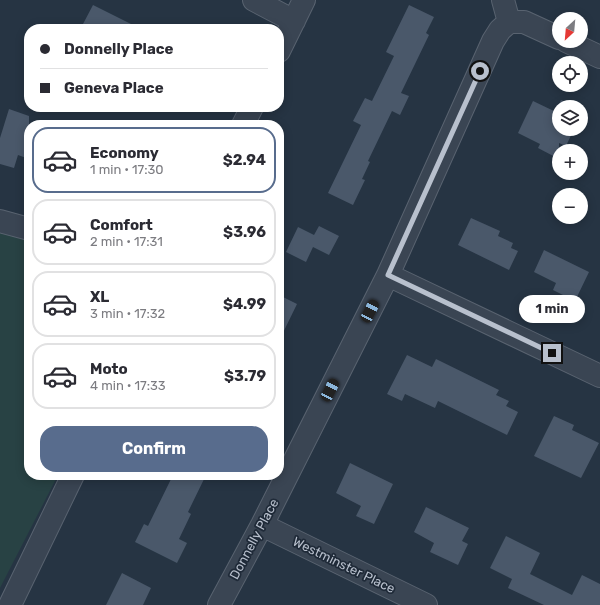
<!DOCTYPE html>
<html lang="en">
<head>
<meta charset="utf-8">
<style>
  :root { --surface:#fff; --page:#f7f7f7; --text:#2b2b33; --muted:#7c7c81; --line:#e1e1e2; --accent:#586c8d }
  body { margin:0; font-family:Rubik,sans-serif; background:var(--page); color:var(--text); height:100vh; display:flex; flex-direction:column; font-size:15px; white-space:nowrap }
  * { box-sizing:border-box; margin:0 }
  p { font-size:13px; color:var(--muted) }
  .icon { flex:none; width:22px; height:22px; fill:none; stroke:currentColor; stroke-width:2; stroke-linecap:round; stroke-linejoin:round }
  .map { position:relative; flex:1; overflow:hidden }
  .details { position:absolute; left:24px; top:120px; width:260px; height:360px; display:flex; flex-direction:column; background:var(--surface); border-radius:16px; box-shadow:0 2px 10px #0003 }
  .details>* { flex:none }
  .hud { position:absolute; left:24px; top:24px; width:260px; height:88px; border-radius:16px; box-shadow:0 2px 10px #0003; display:grid; align-content:center; height:88px; padding:0 16px; background:var(--surface) }
  .needle { width:26px; rotate:206deg }
  .controls { position:absolute; left:552px; top:12px; display:grid; gap:8px }
  .controls a { display:grid; place-items:center; width:36px; height:36px; border-radius:50%; background:var(--surface); box-shadow:0 2px 10px #0003; font-size:20px }
  .end { position:absolute; width:18px; height:18px; margin:-9px; border:5px solid #b8c0cd; background:#111; box-shadow:0 0 0 2px #111 }
  .from { border-radius:50% }
  .bubble { position:absolute; height:28px; border-radius:14px; background:var(--surface); box-shadow:0 2px 10px #0003; font-size:13px; font-weight:700; line-height:28px; text-align:center }
  .car { position:absolute; width:12px; height:24px; margin:-12px -6px; border-radius:5px; box-shadow:0 0 3px 1px #0007; background:linear-gradient(#222 24%,#8ab4d8 0 40%,#222 0 76%,#8ab4d8 0 86%,#222 0) }
  .hud b { display:flex; align-items:center; gap:14px; height:38px; font-size:15px }
  .hud b+b { border-top:1px solid var(--line) }
  .hud i { width:10px; height:10px; background:var(--text) }
  ul { padding:7px 0 0; list-style:none }
  li { display:flex; align-items:center; gap:12px; height:66px; margin:0 8px 6px; padding:0 8px; border:2px solid var(--line); border-radius:16px }
  li div { flex:1 }
  li b { display:block; font-size:15px }
  li em { font-style:normal; font-weight:700 }
  li.on { border-color:var(--accent) }
  li>.icon { width:36px; height:36px; stroke-width:1.5 }
  .primary-button { display:flex; gap:8px; margin-top:auto; padding:8px 16px }
  .primary-button a { flex:1; height:46px; border-radius:16px; background:var(--accent); color:#fff; font-size:16px; font-weight:700; line-height:46px; text-align:center }
  .map>svg:first-child { display:block }
  .green { fill:#284244 }
  .building { fill:#4a586a }
  .lines { fill:none; stroke-linecap:round; stroke-linejoin:round }
  .minor-casing { stroke:#596370; stroke-width:24 }
  .minor { stroke:#3a4553; stroke-width:22 }
  .route { stroke:#b8c0cd; stroke-width:5 }
  .labels { text-anchor:middle; dominant-baseline:central; stroke-width:3.5; stroke-linejoin:round; paint-order:stroke }
  .street-label { font-size:13px; fill:#b8c0cd; stroke:#1f2a38 }
</style>
</head>
<body>
<div class="map">
<svg width="600" height="605" viewBox="0 0 600 605">
  <rect width="100%" height="100%" fill="#263443"/>
  <!-- green -->
  <path class="green" d="M 0,221 L 29,229 L 29,475 L 58,475 L 0,588 Z"/>
  <!-- building -->
  <path class="building" d="M 93,5 L 141,29 L 93,29 L 83,24 Z
    M 409,5 L 434,17 L 426,33 L 429,35 L 401,93 L 409,96 L 400,115 L 392,111 L 368,161 L 370,162 L 362,179 L 365,180 L 353,205 L 328,193 L 361,125 L 353,121 L 365,98 L 372,101 L 394,56 L 386,52 Z
    M 561,100 L 576,107 L 559,107 L 559,129 L 574,129 L 566,146 L 559,143 L 559,159 L 538,148 L 540,144 L 518,133 L 533,101 L 556,112 Z
    M 9,109 L 29,116 L 29,159 L 18,155 L 14,168 L 0,164 L 0,138 Z
    M 471,218 L 500,231 L 498,236 L 513,243 L 511,248 L 518,251 L 509,270 L 458,245 Z
    M 319,226 L 339,236 L 329,255 L 313,247 L 306,262 L 286,252 L 298,227 L 314,235 Z
    M 544,250 L 589,272 L 575,301 L 553,290 L 556,283 L 534,272 Z
    M 279,295 L 297,304 L 279,341 Z
    M 407,355 L 432,367 L 436,359 L 499,390 L 496,395 L 509,401 L 506,406 L 518,412 L 507,435 L 438,401 L 435,408 L 405,394 L 402,401 L 387,394 Z
    M 554,416 L 574,425 L 572,430 L 599,443 L 581,478 L 534,456 Z
    M 350,463 L 393,484 L 374,524 L 356,516 L 361,506 L 336,493 Z
    M 173,475 L 206,475 L 188,512 L 191,514 L 179,539 L 187,543 L 177,563 L 135,542 L 144,524 L 148,526 Z
    M 426,507 L 469,528 L 462,541 L 468,544 L 458,565 L 430,552 L 434,543 L 414,532 Z
    M 506,536 L 540,553 L 530,574 L 572,595 L 582,575 L 600,584 L 600,605 L 544,605 L 508,588 L 512,579 L 490,568 Z
    M 122,573 L 151,588 L 143,605 L 106,605 Z"/>
  <g class="lines">
    <!-- minor casing -->
    <g class="minor-casing">
      <path id="minor" d="M 254,0 L 294,21
        M 503,0 L 509,22
        M 509,22 L 524,22 L 559,38
        M 566,41 L 600,57
        M 279,51 L 304,0
        M 243,125 L 252,107
        M 0,221 L 29,229
        M 388,275 L 600,376
        M 262,525 L 426,605
        M 10,605 L 73,475
        M 219,605 L 262,525 L 388,275 L 493,41 L 500,30 L 509,22"/>
    </g>
    <!-- minor -->
    <use href="#minor" class="minor"/>
  </g>
  <g class="lines">
    <!-- route -->
    <path class="route" d="M 480,71 L 388,275 L 552,353"/>
  </g>
  <g class="labels">
    <!-- street labels -->
    <g class="street-label">
      <text transform="translate(254 539) rotate(-62)">Donnelly Place</text>
      <text transform="translate(344 565) rotate(26)">Westminster Place</text>
    </g>
  </g>
</svg>
<div class="controls">
<a><svg class="needle" viewBox="-14 -14 28 28"><path d="M0-13l5 13h-10z" fill="#e53935"/><path d="M0 13l5-13h-10z" fill="#7c7c81"/></svg></a>
<a><svg class="icon" aria-label="locate" viewBox="0 0 24 24"><circle cx="12" cy="12" r="6"/><path d="M12 2v4M12 18v4M2 12h4M18 12h4"/></svg></a>
<a><svg class="icon" aria-label="layers" viewBox="0 0 24 24"><path d="M12 4l9 5-9 5-9-5zM3 14l9 5 9-5"/></svg></a>
<a>+</a>
<a>−</a>
</div>
<i class="end from" style="left:480px;top:71px"></i>
<i class="end" style="left:552px;top:353px"></i>
<div class="bubble" style="left:519px;top:295px;width:66px">1 min</div>
<i class="car" style="left:370px;top:311px;rotate:27deg"></i>
<i class="car" style="left:330px;top:390px;rotate:27deg"></i>
<div class="hud">
<b><i class="from"></i>Donnelly Place</b>
<b><i></i>Geneva Place</b>
</div>
<section class="details">
<ul>
<li class="on"><svg class="icon" aria-label="car" viewBox="0 0 24 24"><path d="M5 17H2v-5l4-1 3-4h7l3 4 3 1v5h-3M9 17h6M6 11h13"/><circle cx="7" cy="17" r="2"/><circle cx="17" cy="17" r="2"/></svg><div><b>Economy</b><p>1 min · 17:30</p></div><em>$2.94</em></li>
<li><svg class="icon" aria-label="car" viewBox="0 0 24 24"><path d="M5 17H2v-5l4-1 3-4h7l3 4 3 1v5h-3M9 17h6M6 11h13"/><circle cx="7" cy="17" r="2"/><circle cx="17" cy="17" r="2"/></svg><div><b>Comfort</b><p>2 min · 17:31</p></div><em>$3.96</em></li>
<li><svg class="icon" aria-label="car" viewBox="0 0 24 24"><path d="M5 17H2v-5l4-1 3-4h7l3 4 3 1v5h-3M9 17h6M6 11h13"/><circle cx="7" cy="17" r="2"/><circle cx="17" cy="17" r="2"/></svg><div><b>XL</b><p>3 min · 17:32</p></div><em>$4.99</em></li>
<li><svg class="icon" aria-label="car" viewBox="0 0 24 24"><path d="M5 17H2v-5l4-1 3-4h7l3 4 3 1v5h-3M9 17h6M6 11h13"/><circle cx="7" cy="17" r="2"/><circle cx="17" cy="17" r="2"/></svg><div><b>Moto</b><p>4 min · 17:33</p></div><em>$3.79</em></li>
</ul>
<div class="primary-button"><a>Confirm</a></div>
</section>
</div>
</body>
</html>
